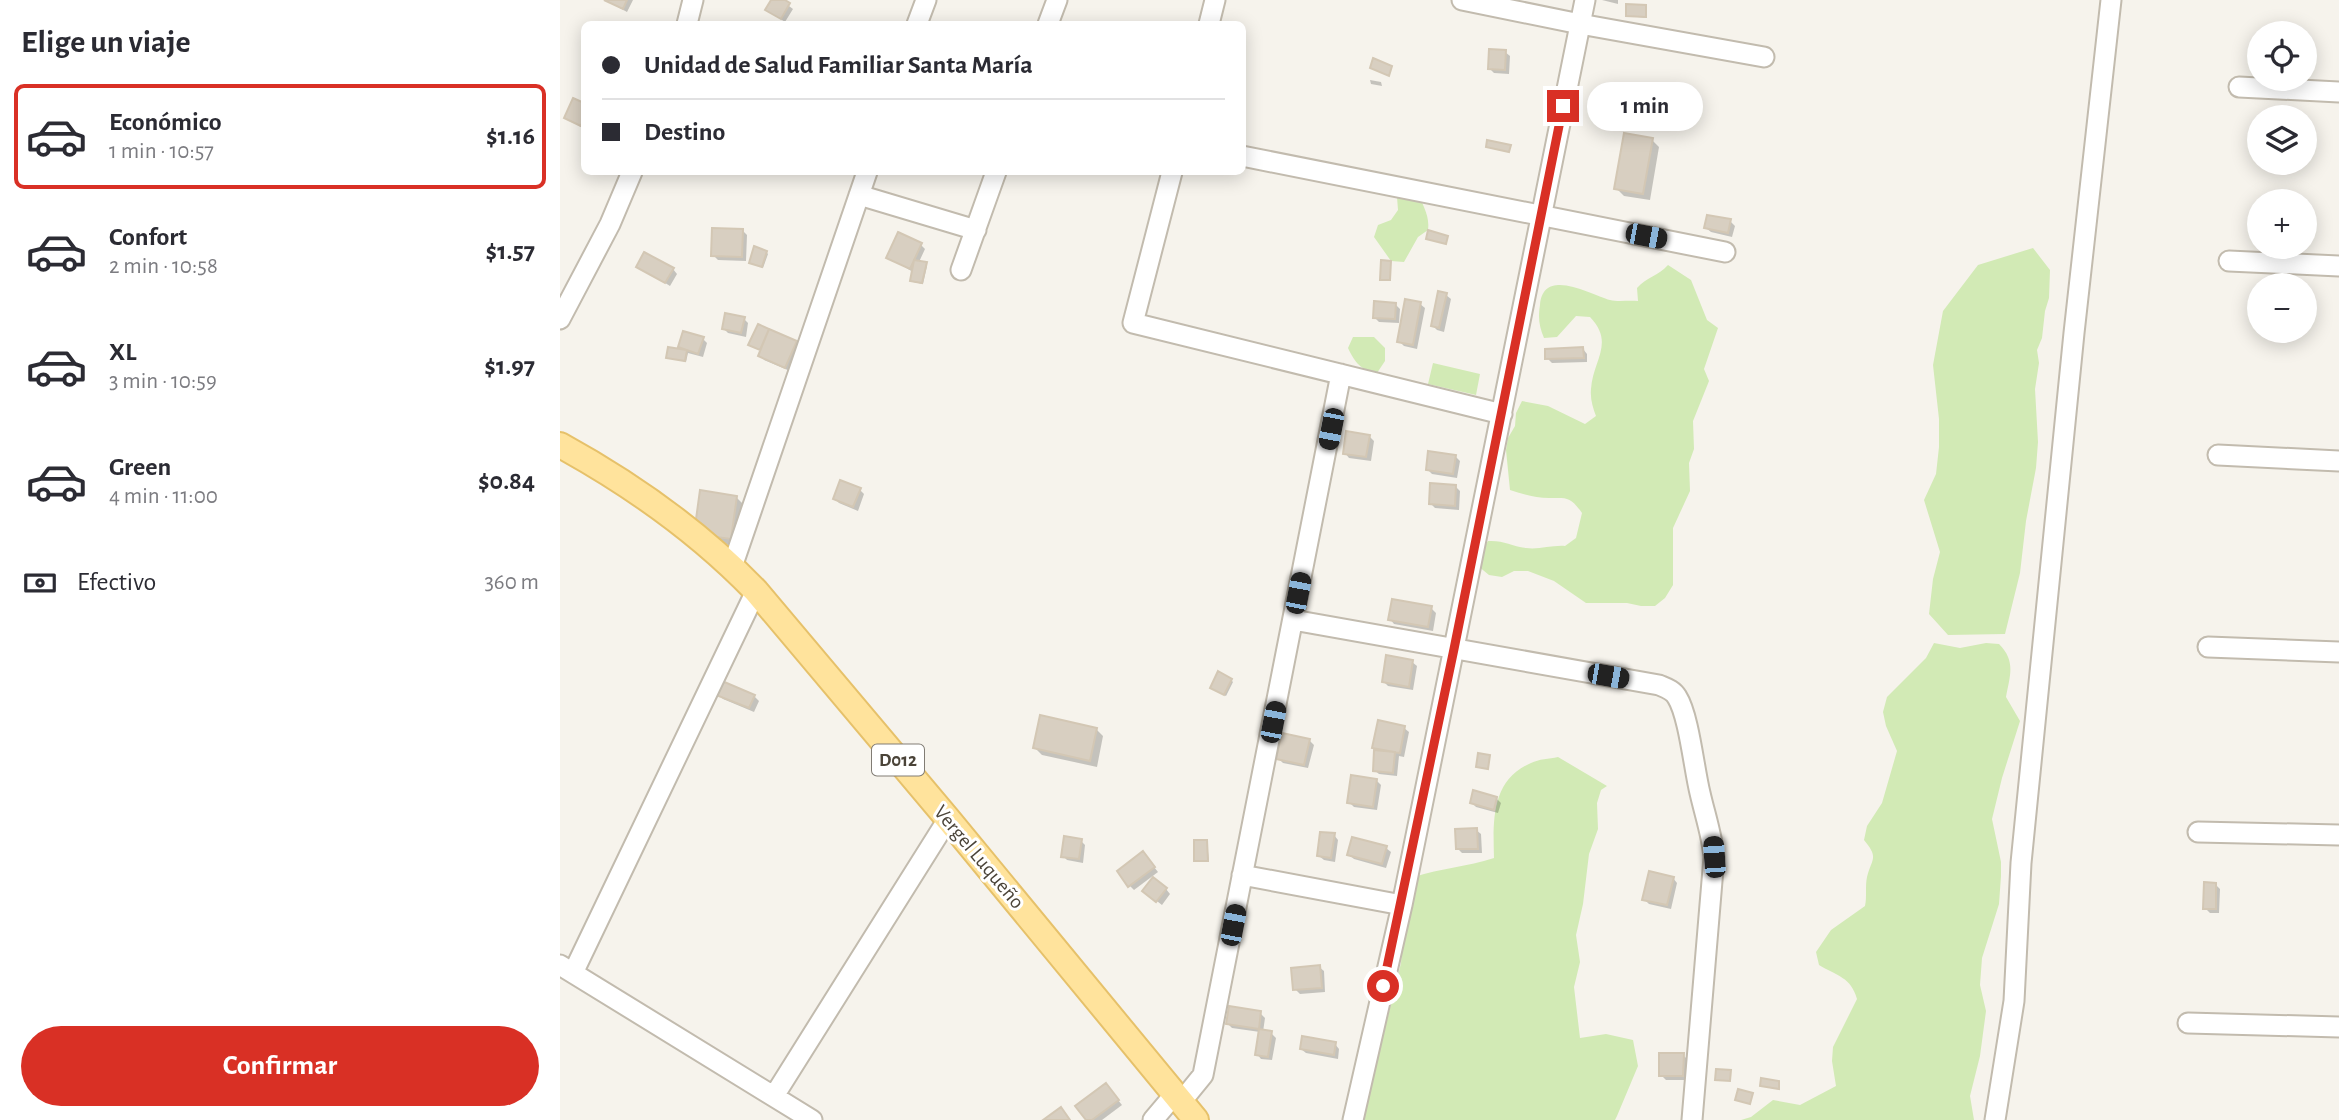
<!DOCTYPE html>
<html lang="es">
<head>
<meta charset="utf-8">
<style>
  :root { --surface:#fff; --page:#f7f7f7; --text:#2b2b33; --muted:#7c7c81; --line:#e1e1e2; --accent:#d93025 }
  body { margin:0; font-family:"Alegreya Sans",sans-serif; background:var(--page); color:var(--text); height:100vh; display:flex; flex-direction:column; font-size:26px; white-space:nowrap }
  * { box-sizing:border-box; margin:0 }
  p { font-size:23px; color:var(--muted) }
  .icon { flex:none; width:38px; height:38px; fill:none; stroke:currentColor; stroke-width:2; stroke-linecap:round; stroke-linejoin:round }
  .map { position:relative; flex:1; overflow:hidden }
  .panel { display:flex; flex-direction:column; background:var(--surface); width:560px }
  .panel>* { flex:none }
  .guide { position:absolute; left:21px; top:21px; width:665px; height:154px; border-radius:10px; box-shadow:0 4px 18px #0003; display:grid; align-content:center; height:154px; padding:0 21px; background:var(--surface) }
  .controls { position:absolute; left:1687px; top:21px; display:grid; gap:14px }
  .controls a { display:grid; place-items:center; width:70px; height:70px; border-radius:50%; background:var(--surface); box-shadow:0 4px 18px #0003; font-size:35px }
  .end { position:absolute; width:32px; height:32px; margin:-16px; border:9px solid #d93025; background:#fff; box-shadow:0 0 0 4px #fff }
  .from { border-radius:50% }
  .bubble { position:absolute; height:49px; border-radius:24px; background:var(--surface); box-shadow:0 4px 18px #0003; font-size:23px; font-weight:700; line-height:49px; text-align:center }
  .car { position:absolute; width:21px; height:42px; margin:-21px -10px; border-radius:9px; box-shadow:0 0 5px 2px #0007; background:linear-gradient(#222 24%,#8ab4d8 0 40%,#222 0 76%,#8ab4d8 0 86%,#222 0) }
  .guide b { display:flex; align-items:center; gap:24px; height:66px; font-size:26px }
  .guide b+b { border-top:2px solid var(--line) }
  .guide i { width:18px; height:18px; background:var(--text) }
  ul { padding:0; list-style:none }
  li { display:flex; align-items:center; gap:21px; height:105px; margin:0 14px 10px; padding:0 7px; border:4px solid transparent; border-radius:10px }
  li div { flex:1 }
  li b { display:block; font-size:26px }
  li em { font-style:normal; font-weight:700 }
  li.selected { border-color:var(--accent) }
  li>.icon { width:63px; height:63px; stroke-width:1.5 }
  h2 { padding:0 21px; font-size:32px; line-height:84px }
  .pay { display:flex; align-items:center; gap:18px; height:77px; padding:0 21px; font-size:26px }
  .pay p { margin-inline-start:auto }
  .action { display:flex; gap:14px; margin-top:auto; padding:14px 21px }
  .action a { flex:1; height:80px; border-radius:42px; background:var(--accent); color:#fff; font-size:28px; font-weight:700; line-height:80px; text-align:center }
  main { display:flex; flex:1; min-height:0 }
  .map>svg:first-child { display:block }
  .green { fill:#d2eab5 }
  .shadow { fill:#0003 }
  .building { fill:#d8cfc1; stroke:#d3c7b4; stroke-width:2 }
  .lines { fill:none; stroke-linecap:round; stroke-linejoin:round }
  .minor-casing { stroke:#c2bbae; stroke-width:23 }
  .major-casing { stroke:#e6c16a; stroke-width:28 }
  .minor { stroke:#fff; stroke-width:19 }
  .major { stroke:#ffe39c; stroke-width:24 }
  .route { stroke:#d93025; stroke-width:9 }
  .labels { text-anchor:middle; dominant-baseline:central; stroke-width:6; stroke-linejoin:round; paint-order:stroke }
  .shield { fill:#fff; stroke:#817c74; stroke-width:2 }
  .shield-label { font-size:19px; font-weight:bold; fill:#4b4439 }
  .street-label { font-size:21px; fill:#4b4439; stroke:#fff }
</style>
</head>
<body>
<main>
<section class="panel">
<h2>Elige un viaje</h2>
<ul>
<li class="selected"><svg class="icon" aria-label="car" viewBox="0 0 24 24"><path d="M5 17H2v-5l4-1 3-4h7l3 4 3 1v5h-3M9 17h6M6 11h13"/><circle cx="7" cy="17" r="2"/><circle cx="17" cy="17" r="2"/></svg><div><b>Económico</b><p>1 min · 10:57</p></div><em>$1.16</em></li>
<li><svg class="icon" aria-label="car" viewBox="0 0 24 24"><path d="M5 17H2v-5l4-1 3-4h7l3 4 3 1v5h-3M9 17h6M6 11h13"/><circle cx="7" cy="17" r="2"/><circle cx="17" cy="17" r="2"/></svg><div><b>Confort</b><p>2 min · 10:58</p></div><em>$1.57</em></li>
<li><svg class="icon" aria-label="car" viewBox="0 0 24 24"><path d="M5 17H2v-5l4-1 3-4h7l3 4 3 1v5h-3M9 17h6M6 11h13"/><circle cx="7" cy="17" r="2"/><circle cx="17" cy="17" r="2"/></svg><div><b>XL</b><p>3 min · 10:59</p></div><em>$1.97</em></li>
<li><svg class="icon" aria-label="car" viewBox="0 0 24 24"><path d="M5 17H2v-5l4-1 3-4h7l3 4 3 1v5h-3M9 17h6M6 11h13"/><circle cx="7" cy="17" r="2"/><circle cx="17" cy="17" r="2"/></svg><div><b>Green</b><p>4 min · 11:00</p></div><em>$0.84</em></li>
</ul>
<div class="pay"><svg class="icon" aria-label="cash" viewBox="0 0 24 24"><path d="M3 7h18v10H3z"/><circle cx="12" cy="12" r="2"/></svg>Efectivo<p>360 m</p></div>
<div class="action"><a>Confirmar</a></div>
</section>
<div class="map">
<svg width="1779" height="1120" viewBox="0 0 1779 1120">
  <rect width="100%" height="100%" fill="#f6f3ec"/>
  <!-- green -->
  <path class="green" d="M 846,186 L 858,191 C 862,206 870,214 868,230 L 858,237 L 844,262 L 831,261 L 814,237 L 818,225 L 831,220 L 838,210 L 837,197 Z
    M 1473,248 L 1490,270 L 1489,298 L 1485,311 L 1482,338 L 1477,350 L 1479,363 L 1475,389 L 1478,442 L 1476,468 L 1466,521 L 1460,573 L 1445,634 L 1388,635 L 1369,614 L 1373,579 L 1380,552 L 1364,500 L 1376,474 L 1379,447 L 1379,419 L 1373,365 L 1383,311 L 1418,265 Z
    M 1108,265 L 1131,280 L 1147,320 L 1158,328 L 1144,369 L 1149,381 L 1133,421 L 1134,449 L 1129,463 L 1130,491 L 1113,528 L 1113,585 L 1105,598 L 1095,606 L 1081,606 L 1067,603 L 1026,603 L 994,581 L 968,571 L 954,571 L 942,577 L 929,575 L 918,566 L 920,553 L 928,541 C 943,540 951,546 966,548 C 978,550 992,545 1005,546 L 1016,538 L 1022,513 C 1010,496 1007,498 989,498 C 976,498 962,494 950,490 L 946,450 L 948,438 L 955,426 L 956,413 L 962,401 L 988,406 L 1025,424 L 1036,416 C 1033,408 1030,399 1031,389 C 1033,360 1055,343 1030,317 L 1016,316 L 997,337 L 984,338 C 979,326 978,318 980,305 C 983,266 1032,295 1050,300 C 1058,302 1069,300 1078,301 L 1077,288 C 1087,277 1098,276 1108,265 Z
    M 793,337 L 814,337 L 825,348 L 825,361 L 817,373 C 801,370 795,363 788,348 Z
    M 873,363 L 920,374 L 916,395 L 868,384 Z
    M 1374,643 L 1400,648 L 1426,643 L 1439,644 C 1456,661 1450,675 1446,697 L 1460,721 L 1442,778 L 1432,819 L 1441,862 L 1441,876 L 1439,904 L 1422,958 L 1420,985 L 1426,1011 L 1420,1056 L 1410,1096 L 1414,1120 L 1181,1120 L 1191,1117 L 1213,1100 L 1240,1105 L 1276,1086 L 1272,1061 L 1273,1047 L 1297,999 C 1291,977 1277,976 1259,965 L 1256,952 L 1271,930 L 1305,906 C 1307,897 1305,886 1307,877 C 1312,858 1319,858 1304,840 L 1307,826 L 1322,803 L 1337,751 L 1326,726 L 1323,712 L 1327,697 L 1366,658 Z
    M 998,757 L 1047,786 L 1041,790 L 1037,803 L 1038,829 L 1029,854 L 1023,904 L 1016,935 L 1020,962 L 1014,987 L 1020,1038 L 1046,1034 L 1073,1040 L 1078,1066 L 1057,1116 L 1055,1120 L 799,1120 L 816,1047 L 827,1020 L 841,963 L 843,936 L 851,909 L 854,877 C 881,868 907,867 934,858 C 933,821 931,780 971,763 C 979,759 989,759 998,757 Z"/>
  <!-- shadow -->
  <path class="shadow" d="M 45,0 L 73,0 L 67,12 Z
    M 213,0 L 221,0 L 233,9 L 225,22 L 207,10 Z
    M 1042,0 L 1058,0 L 1058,4 Z
    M 1086,6 L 1087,18 L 1068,16 Z
    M 945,52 L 950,56 L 949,74 L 934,73 L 929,68 Z
    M 810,80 L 821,82 L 822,86 L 811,84 Z
    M 14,100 L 24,105 L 24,129 L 6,118 Z
    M 1092,140 L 1099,147 L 1090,200 L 1064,196 L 1056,188 Z
    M 1170,221 L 1175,226 L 1172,237 L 1151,232 L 1146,228 Z
    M 183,231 L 187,235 L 186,261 L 158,260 L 153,255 Z
    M 361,245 L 365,249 L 359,262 L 367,266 L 363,284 L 353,282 L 352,280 L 353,272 L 328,257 Z
    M 206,252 L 208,254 L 203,268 L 191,263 Z
    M 830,262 L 831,281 L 824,281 L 822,279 Z
    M 78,266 L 113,269 L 117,274 L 110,286 Z
    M 886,295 L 891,299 L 884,332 L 877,330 L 873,326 Z
    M 835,304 L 840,309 L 839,323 L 819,322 L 814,317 Z
    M 860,304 L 865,308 L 857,349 L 844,346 L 839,341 Z
    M 184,319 L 188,323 L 186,337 L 168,333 L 164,329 Z
    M 199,326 L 236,342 L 240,347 L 230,371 L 204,360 L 200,355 L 202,351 L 192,346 Z
    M 143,339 L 147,343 L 143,357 L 128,353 L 126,362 L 108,357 L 125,352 L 120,347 Z
    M 1023,349 L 1027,354 L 1027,362 L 992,363 L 987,358 Z
    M 809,436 L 814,441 L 811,461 L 789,458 L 785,453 Z
    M 895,456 L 900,461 L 897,478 L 872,474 L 868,470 Z
    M 895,486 L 900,491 L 899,510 L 875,508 L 871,504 Z
    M 300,490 L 304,494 L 298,511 L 279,503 L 275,499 Z
    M 176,497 L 184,505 L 178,546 L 143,541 Z
    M 871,608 L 876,613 L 873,631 L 834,624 L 830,619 Z
    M 852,662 L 857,666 L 853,690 L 828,686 L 824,682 Z
    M 671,680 L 673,682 L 666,696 L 654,689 Z
    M 158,694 L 194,696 L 199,701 L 194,712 L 163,699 Z
    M 844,728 L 849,732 L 844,757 L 839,756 L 837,776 L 819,774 L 814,770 L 819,752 L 814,747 Z
    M 536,729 L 543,736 L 537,767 L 482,755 L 475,748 Z
    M 749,740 L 754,745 L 748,768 L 723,763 L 718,758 Z
    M 817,781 L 821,785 L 817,810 L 794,807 L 789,802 Z
    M 936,798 L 941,803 L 938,813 L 916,807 L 912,803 Z
    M 916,830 L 921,834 L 922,853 L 902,853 L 898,849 Z
    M 774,835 L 778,840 L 775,862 L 764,860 L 759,856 Z
    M 521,841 L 525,845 L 523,863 L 507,860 L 503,856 Z
    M 647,841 L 649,862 L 638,862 L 636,860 Z
    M 826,848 L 831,852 L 826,868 L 794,859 L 789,855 Z
    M 587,858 L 598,872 L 574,890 L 570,886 Z
    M 1113,878 L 1117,883 L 1111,909 L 1089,904 L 1084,899 Z
    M 1655,884 L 1660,889 L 1659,913 L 1650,913 L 1645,908 Z
    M 606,889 L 610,894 L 602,905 L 589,895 Z
    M 759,967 L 764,971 L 765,992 L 740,994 L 735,989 Z
    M 700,1013 L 705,1018 L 703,1032 L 711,1033 L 716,1038 L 712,1060 L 701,1059 L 697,1054 L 700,1032 L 672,1028 L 668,1024 Z
    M 775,1044 L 779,1049 L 778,1059 L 746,1053 L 741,1049 Z
    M 1123,1055 L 1127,1059 L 1127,1080 L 1106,1080 L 1101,1075 Z
    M 550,1090 L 562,1105 L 542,1120 L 528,1120 Z"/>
  <!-- building -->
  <path class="building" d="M 44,0 L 67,0 L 63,9 Z
    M 211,0 L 225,0 L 230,3 L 221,19 L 205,10 Z
    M 1066,4 L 1086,5 L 1086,17 L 1066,16 Z
    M 929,49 L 946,50 L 945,70 L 928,69 Z
    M 813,58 L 832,66 L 829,76 L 810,68 Z
    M 13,98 L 24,103 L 24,117 L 21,126 L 4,118 Z
    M 1064,133 L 1093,138 L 1083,194 L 1054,189 Z
    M 927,140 L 951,145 L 949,152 L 926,147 Z
    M 1147,215 L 1171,219 L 1168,233 L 1144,228 Z
    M 152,228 L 183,229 L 182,257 L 151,256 Z
    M 868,230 L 888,236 L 886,244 L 866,239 Z
    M 338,232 L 362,243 L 350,269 L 326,258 Z
    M 194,246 L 207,251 L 202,267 L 189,263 Z
    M 84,252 L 114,268 L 105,283 L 76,267 Z
    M 354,260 L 367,262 L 362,283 L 350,281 Z
    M 821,260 L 831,261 L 830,280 L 820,280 Z
    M 878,291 L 887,293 L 879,328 L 871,326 Z
    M 845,299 L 861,302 L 853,345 L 837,342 Z
    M 814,301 L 836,303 L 835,319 L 813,318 Z
    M 165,313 L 185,317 L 181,333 L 162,329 Z
    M 198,324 L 209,329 L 200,350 L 188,345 Z
    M 209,329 L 237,341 L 225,368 L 198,356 Z
    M 123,331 L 144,337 L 138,354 L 118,347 Z
    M 108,347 L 127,350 L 125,361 L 106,358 Z
    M 1023,347 L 1024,358 L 985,359 L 985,349 Z
    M 786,431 L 810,435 L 806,457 L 783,454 Z
    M 868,451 L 896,455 L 893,474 L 866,470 Z
    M 280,480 L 301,488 L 293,507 L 273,499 Z
    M 870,483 L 896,485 L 895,506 L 869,504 Z
    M 140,490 L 177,496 L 171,539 L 134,534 Z
    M 832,599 L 872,606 L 868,627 L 828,620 Z
    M 826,655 L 853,660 L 849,687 L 822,682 Z
    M 658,671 L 672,679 L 664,695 L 650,688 Z
    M 162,681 L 195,695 L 189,708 L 156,695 Z
    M 480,715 L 537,728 L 530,761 L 473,748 Z
    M 818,720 L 845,726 L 840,753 L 812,748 Z
    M 722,733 L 750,739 L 744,765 L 716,759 Z
    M 814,750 L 835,752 L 833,773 L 813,771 Z
    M 918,753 L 930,755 L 928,769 L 916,767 Z
    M 791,775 L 817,779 L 813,807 L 787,803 Z
    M 913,790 L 937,797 L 934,810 L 910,803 Z
    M 917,828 L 918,849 L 896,849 L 895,829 Z
    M 760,832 L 775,833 L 771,858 L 757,856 Z
    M 504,836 L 522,839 L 519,859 L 501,857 Z
    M 792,837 L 827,846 L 822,864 L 787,855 Z
    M 634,840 L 647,840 L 648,861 L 634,861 Z
    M 583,851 L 595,867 L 568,887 L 557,871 Z
    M 1089,871 L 1114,877 L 1107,905 L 1082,900 Z
    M 593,877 L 607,888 L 596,902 L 582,891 Z
    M 1644,882 L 1656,883 L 1656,909 L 1643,909 Z
    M 760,965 L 762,988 L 733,990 L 731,968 Z
    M 669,1006 L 701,1011 L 699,1029 L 666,1024 Z
    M 699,1029 L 712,1031 L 708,1057 L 695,1055 Z
    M 742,1036 L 776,1042 L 774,1055 L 740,1049 Z
    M 1099,1053 L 1124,1053 L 1123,1076 L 1099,1076 Z
    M 1156,1069 L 1171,1070 L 1170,1081 L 1155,1080 Z
    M 1201,1078 L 1219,1081 L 1219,1089 L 1200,1086 Z
    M 546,1083 L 559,1100 L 532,1120 L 526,1120 L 515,1106 Z
    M 1178,1089 L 1193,1093 L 1190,1104 L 1175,1100 Z
    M 501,1107 L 510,1120 L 483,1120 Z"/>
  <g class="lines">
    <!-- minor casing -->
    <g class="minor-casing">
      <path id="minor" d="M 902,0 L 1020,24 L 1204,57
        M 127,24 L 133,0
        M 357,24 L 366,0
        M 488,24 L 497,0
        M 649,24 L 655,0
        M 1679,87 L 1779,92
        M 682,156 L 1165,252
        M 612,172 L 573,323 L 942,414
        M 299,195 L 416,230
        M 1669,261 L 1779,266
        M 401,270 L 436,172
        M 0,319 L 50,224 L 72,172
        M 1658,455 L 1779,461
        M 172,567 L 307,172
        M 733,620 L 1099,685 C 1106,688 1113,690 1117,697 C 1129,716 1134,769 1140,793 C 1145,815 1152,835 1154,857 L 1132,1120
        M 1648,647 L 1779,652
        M 1638,832 L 1779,835
        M 682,875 L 842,905
        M 0,965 L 252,1120
        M 13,973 L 196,591
        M 1628,1023 L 1779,1027
        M 214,1096 L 388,819
        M 621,1102 L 643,1075 L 781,374
        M 593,1120 L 615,1094
        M 793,1120 L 842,905 L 1025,0
        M 1435,1120 L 1454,1001 L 1461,863 L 1514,333 L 1551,0"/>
    </g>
    <!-- major casing -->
    <g class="major-casing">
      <path id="major" d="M 0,445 C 71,484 140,533 196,591 L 388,819 L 636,1120"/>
    </g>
    <!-- minor -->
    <use href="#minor" class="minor"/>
    <!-- major -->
    <use href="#major" class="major"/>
  </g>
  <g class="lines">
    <!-- route -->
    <path class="route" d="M 823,986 L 894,649 L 1003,106"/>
  </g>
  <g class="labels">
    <!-- shield labels -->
    <rect class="shield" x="312" y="744.5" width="52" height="31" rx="5"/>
    <g class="shield-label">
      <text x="338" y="760">D012</text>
    </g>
    <!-- street labels -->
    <g class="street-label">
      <text transform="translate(419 857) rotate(50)">Vergel Luqueño</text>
    </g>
  </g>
</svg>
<div class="controls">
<a><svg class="icon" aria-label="locate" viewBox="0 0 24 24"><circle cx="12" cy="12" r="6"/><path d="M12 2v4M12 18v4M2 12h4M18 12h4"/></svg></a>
<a><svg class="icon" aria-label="layers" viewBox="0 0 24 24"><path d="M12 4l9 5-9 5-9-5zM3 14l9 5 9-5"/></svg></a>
<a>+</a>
<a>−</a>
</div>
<i class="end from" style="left:823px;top:986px"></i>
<i class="end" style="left:1003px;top:106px"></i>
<div class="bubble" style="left:1027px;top:82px;width:116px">1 min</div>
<i class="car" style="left:1086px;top:236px;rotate:101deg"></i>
<i class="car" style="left:771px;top:429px;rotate:191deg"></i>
<i class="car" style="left:738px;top:593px;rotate:11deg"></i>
<i class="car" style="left:1048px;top:676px;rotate:100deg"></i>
<i class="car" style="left:713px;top:722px;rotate:11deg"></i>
<i class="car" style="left:1154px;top:857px;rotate:356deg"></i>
<i class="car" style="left:673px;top:925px;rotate:11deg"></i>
<div class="guide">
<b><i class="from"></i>Unidad de Salud Familiar Santa María</b>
<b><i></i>Destino</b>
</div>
</div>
</main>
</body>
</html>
